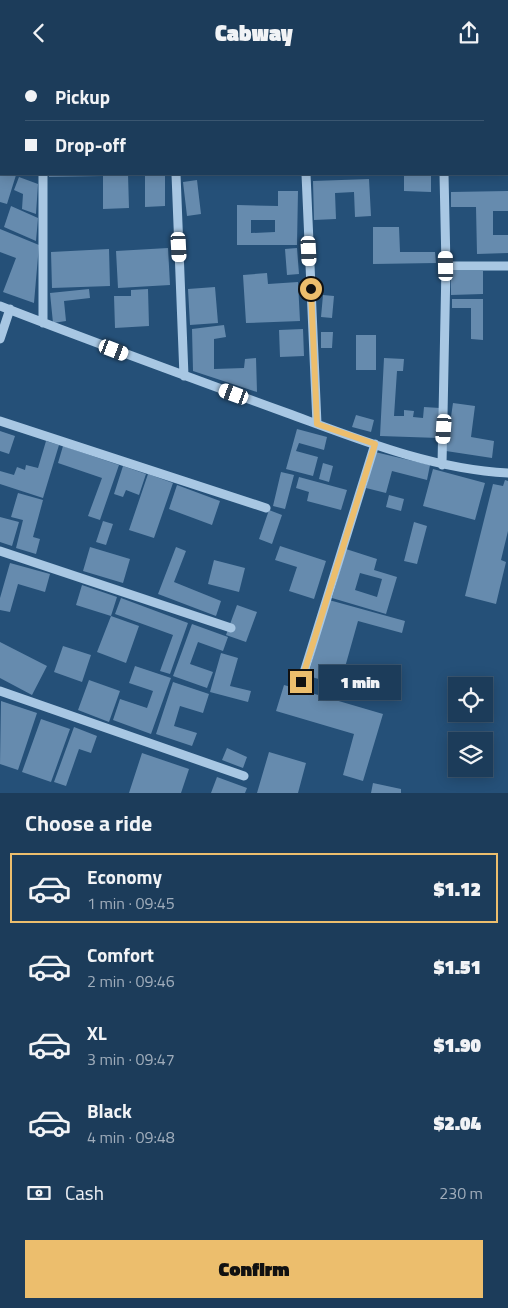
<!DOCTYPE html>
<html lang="en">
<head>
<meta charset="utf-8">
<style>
  :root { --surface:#1c3c5a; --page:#294763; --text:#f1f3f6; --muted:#a0adbb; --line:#3a5670; --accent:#ecbe6d }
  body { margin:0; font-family:"Titillium Web",sans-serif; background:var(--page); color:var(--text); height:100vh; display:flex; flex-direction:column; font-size:19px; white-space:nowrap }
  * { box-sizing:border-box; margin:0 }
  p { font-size:16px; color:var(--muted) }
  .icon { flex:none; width:28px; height:28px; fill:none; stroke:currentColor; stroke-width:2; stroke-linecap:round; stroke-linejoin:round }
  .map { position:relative; height:728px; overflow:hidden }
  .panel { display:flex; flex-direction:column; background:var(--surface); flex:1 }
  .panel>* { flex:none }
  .top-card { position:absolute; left:0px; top:0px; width:509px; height:110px; box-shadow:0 2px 12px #0003,0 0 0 1px var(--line); display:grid; align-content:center; height:110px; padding:0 25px; background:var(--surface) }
  .tools { position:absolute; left:448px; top:612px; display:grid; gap:10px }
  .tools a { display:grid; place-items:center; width:45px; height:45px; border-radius:0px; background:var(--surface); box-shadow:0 2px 12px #0003,0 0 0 1px var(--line); font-size:25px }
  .end { position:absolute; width:22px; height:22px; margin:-11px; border:6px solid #ecbe6d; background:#111; box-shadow:0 0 0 2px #111 }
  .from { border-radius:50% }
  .bubble { position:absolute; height:35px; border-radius:0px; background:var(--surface); box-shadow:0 2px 12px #0003,0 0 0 1px var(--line); font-size:16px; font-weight:800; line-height:35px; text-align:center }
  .car { position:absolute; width:15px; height:30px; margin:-15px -8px; border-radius:6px; box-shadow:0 0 4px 1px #0007; background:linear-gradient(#fff 24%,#345 0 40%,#fff 0 76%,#345 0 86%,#fff 0) }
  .top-card b { display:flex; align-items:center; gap:18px; height:48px; font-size:19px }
  .top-card b+b { border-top:1px solid var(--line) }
  .top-card i { width:12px; height:12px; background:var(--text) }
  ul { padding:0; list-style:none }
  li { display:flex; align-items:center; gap:15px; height:70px; margin:0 10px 8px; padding:0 15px; border:2px solid transparent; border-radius:0px }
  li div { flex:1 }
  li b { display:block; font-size:19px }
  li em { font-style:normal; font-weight:800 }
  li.active { border-color:var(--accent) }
  li>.icon { width:45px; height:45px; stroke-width:1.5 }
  h2 { padding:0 25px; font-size:22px; line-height:60px }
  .pay { display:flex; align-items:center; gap:12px; height:55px; padding:0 25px; font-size:19px }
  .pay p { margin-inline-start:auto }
  .primary-button { display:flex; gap:10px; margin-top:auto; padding:10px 25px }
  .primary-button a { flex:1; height:58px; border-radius:0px; background:var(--accent); color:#111; font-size:20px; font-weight:800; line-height:58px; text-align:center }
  header { display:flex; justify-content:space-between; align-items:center; height:65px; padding:0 25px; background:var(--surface); font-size:22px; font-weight:800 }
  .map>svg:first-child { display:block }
  .building { fill:#668bae; fill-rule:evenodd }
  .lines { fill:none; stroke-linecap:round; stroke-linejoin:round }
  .minor { stroke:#a8c7e3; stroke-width:9 }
  .route { stroke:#ecbe6d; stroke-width:6 }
</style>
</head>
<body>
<header><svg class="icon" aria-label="back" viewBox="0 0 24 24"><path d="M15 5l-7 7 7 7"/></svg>Cabway<svg class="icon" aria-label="share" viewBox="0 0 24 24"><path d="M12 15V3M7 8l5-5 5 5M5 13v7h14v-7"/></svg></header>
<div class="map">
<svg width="508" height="728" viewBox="0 0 508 728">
  <rect width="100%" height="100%" fill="#255078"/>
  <!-- building -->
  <path class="building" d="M 0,109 L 16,110 L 7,139 L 0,137 Z
    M 49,109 L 128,109 L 129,143 L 103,144 L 103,111 L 49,112 Z
    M 145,109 L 165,109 L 165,141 L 145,142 Z
    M 404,109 L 431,109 L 431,127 L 404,126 Z
    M 19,112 L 38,119 L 36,149 L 22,144 L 23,129 L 14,125 Z
    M 369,114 L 371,151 L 355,152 L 354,127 L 335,128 L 336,154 L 314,155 L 313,116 Z
    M 197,115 L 201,149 L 187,151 L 183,117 Z
    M 278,126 L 298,126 L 297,180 L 237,180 L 237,140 L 278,141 ZM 251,155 L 275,155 L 275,167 L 251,168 Z
    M 508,126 L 508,146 L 493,146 L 493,170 L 508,170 L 508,188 L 477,189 L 476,142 L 451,142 L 451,127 Z
    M 11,141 L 38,153 L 36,176 L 4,162 Z
    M 373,162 L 399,162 L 400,187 L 435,187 L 436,198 L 373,199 Z
    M 0,164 L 39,180 L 34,238 L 3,227 L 16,193 L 0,187 Z
    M 168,183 L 170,220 L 118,223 L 116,186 Z
    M 297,183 L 299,209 L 287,210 L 285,184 Z
    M 109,184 L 110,221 L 52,223 L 51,187 Z
    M 451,206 L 483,206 L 483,229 L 451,230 Z
    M 267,208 L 268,219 L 298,217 L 300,256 L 246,258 L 243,210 Z
    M 215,222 L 218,258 L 190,260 L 188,224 Z
    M 89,224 L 90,233 L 64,236 L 66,256 L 53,258 L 50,228 Z
    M 148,224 L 149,261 L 115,263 L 114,231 L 131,231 L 131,225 Z
    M 323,230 L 334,231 L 332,253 L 321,252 Z
    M 452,234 L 483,234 L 483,275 L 471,274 L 471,243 L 452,243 Z
    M 224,260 L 226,272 L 214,274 L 214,304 L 244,303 L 245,294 L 256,293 L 257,327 L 193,306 L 192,264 Z
    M 303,264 L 304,291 L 280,292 L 279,265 Z
    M 321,267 L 333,267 L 332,283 L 321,283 Z
    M 356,270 L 376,270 L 376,305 L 356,305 Z
    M 384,293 L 404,294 L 403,306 L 397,306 L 394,351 L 404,351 L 404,345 L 414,346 L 413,352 L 423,353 L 424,342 L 440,343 L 439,373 L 380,371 Z
    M 453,338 L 475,341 L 471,372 L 494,376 L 492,393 L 446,386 Z
    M 356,350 L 374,355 L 371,367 L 352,362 Z
    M 297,364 L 327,372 L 324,385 L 299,378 L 296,386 L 318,392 L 313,411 L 286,404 Z
    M 0,366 L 15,371 L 9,389 L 0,386 Z
    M 46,376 L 59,380 L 43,433 L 0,419 L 0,406 L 14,410 L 17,402 L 25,405 L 26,400 L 38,403 Z
    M 63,381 L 119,400 L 100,455 L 88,451 L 102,413 L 58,398 Z
    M 375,387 L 430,400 L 427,415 L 392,406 L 386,428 L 366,423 Z
    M 323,398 L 333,401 L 329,417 L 319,414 Z
    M 123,401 L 146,409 L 139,430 L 126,425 L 123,432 L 114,429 Z
    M 433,404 L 485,418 L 475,455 L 423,441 Z
    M 281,407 L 294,410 L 285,444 L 273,441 Z
    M 148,409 L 173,418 L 154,473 L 129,465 Z
    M 299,412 L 347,425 L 341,445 L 307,436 L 309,427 L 296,423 Z
    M 505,415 L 508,416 L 508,466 L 501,495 L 506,497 L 496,539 L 465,531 L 493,419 L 503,421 Z
    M 177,420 L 220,436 L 212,460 L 169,444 Z
    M 18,428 L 43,435 L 33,472 L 40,474 L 36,489 L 16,483 L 23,455 L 11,452 Z
    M 389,430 L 404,434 L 401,446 L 386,442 Z
    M 269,445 L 282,450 L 272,479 L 259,474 Z
    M 0,452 L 19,457 L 12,481 L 0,477 Z
    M 103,456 L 113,459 L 106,480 L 96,477 Z
    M 414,457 L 427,461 L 417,499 L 404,496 Z
    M 280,481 L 326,496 L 314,534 L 289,526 L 297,502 L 275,495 Z
    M 90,482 L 130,494 L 123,518 L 83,506 Z
    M 176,482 L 186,486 L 174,517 L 221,536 L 216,551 L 158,529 Z
    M 346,484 L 377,494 L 374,505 L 397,512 L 386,549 L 332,533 ZM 360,508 L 382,514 L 377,532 L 355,525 Z
    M 214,495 L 245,503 L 239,527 L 208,519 Z
    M 10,498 L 50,509 L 45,527 L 18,519 L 10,547 L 0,545 L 0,533 Z
    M 82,520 L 117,532 L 111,551 L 76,540 Z
    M 121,533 L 188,558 L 170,609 L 160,606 L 173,570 L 115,549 Z
    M 329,535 L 405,556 L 402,568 L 358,556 L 340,620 L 308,611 Z
    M 237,540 L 257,547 L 246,577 L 226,570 Z
    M 111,551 L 139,561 L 126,598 L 97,587 Z
    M 192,559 L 228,572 L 223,586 L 198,577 L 190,599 L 213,607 L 207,623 L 173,611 Z
    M 0,577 L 47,601 L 32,630 L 0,613 Z
    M 63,581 L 91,590 L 82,617 L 54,607 Z
    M 221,588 L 238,593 L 230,621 L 251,626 L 248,637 L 210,627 Z
    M 135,601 L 171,613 L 151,669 L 113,655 L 120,634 L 147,643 L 153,626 L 129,618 Z
    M 89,615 L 120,626 L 109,657 L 78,645 Z
    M 173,617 L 209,629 L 203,648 L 180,641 L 174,661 L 197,668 L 192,681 L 156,669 Z
    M 284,620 L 383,649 L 363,716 L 343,710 L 354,669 L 276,646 Z
    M 1,636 L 37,648 L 18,705 L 0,699 Z
    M 41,654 L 70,664 L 51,717 L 22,707 Z
    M 74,662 L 97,671 L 91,688 L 79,684 L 66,721 L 54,717 Z
    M 227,683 L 247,692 L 243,703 L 222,695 Z
    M 269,687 L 306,698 L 298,728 L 257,728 Z
    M 142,688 L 189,704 L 181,728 L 129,728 Z
    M 217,712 L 247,723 L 245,728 L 211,728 Z
    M 373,718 L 401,724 L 401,728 L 371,728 Z"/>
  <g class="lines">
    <!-- minor -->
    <path class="minor" d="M 39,0 L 39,1
      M 171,0 L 171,1
      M 508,5 L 508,10
      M 0,93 L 1,94
      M 43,109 L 43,258
      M 176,109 L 184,311
      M 306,109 L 317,359
      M 446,201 L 508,201
      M 0,241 C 95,278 191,313 287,348 C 358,374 431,404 508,408
      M 0,274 L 10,244
      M 0,356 L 266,443
      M 442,400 L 446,201 L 444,109
      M 0,486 L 231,563
      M 301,617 L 375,379
      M 0,626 L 244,711"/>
  </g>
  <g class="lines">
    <!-- route -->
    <path class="route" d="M 301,617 L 375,379 L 317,359 L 311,224"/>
  </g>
</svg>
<div class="tools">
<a><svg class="icon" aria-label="locate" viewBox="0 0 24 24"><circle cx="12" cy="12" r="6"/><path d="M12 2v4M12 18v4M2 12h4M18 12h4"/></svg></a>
<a><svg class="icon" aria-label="layers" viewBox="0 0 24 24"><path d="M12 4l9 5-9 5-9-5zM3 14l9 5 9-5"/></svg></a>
</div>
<i class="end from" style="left:311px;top:224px"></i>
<i class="end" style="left:301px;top:617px"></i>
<div class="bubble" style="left:319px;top:600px;width:82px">1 min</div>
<i class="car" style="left:179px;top:182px;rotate:177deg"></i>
<i class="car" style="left:309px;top:186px;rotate:177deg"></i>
<i class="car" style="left:446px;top:201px;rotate:359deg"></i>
<i class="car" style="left:114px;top:285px;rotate:111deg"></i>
<i class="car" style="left:234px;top:329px;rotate:290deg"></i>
<i class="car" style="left:444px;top:364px;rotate:184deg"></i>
<div class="top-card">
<b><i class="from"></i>Pickup</b>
<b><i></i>Drop-off</b>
</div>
</div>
<section class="panel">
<h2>Choose a ride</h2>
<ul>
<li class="active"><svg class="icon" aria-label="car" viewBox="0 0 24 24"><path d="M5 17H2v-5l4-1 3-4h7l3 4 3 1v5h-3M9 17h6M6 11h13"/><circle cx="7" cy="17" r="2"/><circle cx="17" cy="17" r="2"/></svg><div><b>Economy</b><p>1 min · 09:45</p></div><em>$1.12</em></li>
<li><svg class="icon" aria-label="car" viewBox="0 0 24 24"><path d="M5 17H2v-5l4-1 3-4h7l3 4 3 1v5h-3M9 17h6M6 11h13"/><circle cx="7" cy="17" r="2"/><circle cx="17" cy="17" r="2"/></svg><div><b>Comfort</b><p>2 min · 09:46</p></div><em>$1.51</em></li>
<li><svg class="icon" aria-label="car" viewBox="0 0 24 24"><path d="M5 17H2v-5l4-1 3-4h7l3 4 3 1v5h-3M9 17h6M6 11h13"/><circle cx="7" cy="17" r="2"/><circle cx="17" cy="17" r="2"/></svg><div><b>XL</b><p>3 min · 09:47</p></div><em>$1.90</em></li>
<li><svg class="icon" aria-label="car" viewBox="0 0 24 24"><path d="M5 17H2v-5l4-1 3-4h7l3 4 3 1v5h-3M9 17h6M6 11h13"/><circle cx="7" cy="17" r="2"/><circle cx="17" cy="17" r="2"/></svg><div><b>Black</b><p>4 min · 09:48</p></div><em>$2.04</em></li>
</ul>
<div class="pay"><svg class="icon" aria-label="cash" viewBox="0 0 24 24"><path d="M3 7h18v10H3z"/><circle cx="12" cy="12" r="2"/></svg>Cash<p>230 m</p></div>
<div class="primary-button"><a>Confirm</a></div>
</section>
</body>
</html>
